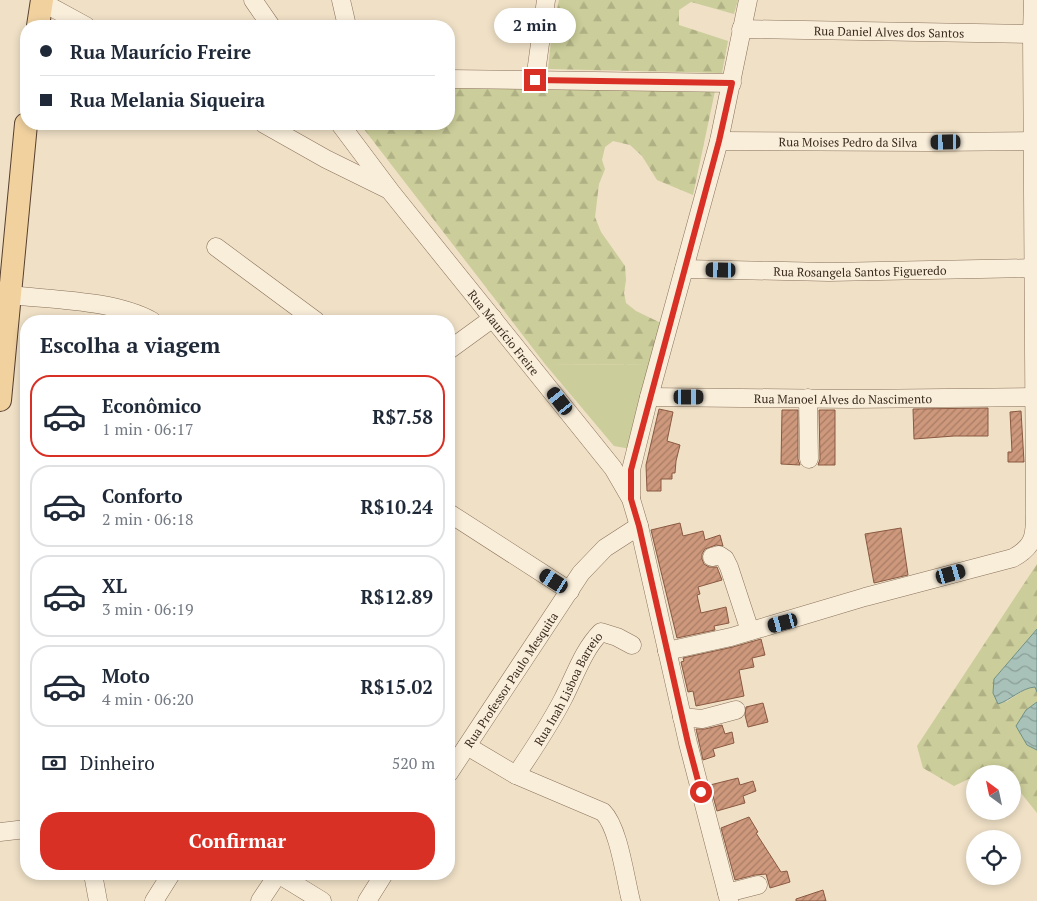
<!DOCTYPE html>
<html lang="pt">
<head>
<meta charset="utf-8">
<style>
  :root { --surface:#fff; --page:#f6f6f7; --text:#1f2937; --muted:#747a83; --line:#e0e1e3; --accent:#d93025 }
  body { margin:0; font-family:"PT Serif",serif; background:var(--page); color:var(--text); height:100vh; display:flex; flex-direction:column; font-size:19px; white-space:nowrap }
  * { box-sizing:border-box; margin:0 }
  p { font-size:16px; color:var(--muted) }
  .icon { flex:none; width:28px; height:28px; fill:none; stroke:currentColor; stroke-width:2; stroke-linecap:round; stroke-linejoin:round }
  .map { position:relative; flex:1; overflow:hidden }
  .sheet { position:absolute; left:20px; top:315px; width:435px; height:565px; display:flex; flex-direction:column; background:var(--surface); border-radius:20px; box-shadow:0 2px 8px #0003 }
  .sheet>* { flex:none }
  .hud { position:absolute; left:20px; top:20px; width:435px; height:110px; border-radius:20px; box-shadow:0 2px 8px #0003; display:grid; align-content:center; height:110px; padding:0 20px; background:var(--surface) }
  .needle { width:32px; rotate:327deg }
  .buttons { position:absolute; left:966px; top:765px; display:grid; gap:10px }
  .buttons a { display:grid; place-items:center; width:55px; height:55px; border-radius:50%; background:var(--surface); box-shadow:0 2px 8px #0003; font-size:25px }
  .end { position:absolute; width:22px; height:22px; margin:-11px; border:6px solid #d93025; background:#fff; box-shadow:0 0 0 2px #fff }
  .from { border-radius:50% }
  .bubble { position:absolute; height:35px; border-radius:18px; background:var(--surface); box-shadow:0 2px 8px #0003; font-size:16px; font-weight:700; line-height:35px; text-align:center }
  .car { position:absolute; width:15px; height:30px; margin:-15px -8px; border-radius:6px; box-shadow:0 0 4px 1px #0007; background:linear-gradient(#222 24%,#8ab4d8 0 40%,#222 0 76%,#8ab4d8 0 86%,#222 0) }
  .hud b { display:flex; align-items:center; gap:18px; height:48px; font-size:19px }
  .hud b+b { border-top:1px solid var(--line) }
  .hud i { width:12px; height:12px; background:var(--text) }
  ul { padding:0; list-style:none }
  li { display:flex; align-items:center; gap:15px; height:82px; margin:0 10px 8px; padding:0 10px; border:2px solid var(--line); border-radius:20px }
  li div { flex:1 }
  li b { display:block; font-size:19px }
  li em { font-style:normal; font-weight:700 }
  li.on { border-color:var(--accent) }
  li>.icon { width:45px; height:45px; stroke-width:1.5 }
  h2 { padding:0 20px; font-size:22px; line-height:60px }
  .pay { display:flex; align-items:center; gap:12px; height:55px; padding:0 20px; font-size:19px }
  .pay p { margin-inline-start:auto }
  .cta { display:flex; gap:10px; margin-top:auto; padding:10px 20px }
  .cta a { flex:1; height:58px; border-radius:20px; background:var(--accent); color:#fff; font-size:20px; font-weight:700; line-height:58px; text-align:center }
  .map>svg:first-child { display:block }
  .forest { fill:url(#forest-firs) }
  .park { fill:#cbcd9a }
  .water { fill:url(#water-waves); stroke:#6e9186 }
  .building { fill:url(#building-hatch); stroke:#8a5941 }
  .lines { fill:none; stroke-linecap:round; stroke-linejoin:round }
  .minor-casing { stroke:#8a715c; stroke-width:19 }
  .major-casing { stroke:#584030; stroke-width:24 }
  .minor { stroke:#f9eeda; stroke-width:18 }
  .major { stroke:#f1d29f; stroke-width:22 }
  .route { stroke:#d93025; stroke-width:6 }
  .labels { text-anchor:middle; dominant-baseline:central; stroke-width:4; stroke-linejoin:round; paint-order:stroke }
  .street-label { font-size:12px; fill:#3b2b1f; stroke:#f6ebd6 }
</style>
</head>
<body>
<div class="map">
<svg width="1037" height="901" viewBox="0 0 1037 901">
  <defs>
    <pattern id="forest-firs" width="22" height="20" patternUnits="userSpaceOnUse" patternTransform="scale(1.25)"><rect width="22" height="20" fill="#cbcd9a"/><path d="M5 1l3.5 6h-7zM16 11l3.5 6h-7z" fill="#afb084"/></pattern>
    <pattern id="water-waves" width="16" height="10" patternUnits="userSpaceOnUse" patternTransform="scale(1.25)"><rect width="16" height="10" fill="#a8c2b9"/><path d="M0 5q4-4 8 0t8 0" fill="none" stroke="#8a9e96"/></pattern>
    <pattern id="building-hatch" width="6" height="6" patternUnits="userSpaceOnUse" patternTransform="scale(1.25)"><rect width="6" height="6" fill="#cd987c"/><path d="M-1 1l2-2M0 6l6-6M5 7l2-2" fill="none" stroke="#a87c65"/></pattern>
  </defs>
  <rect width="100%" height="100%" fill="#efe0c6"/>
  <!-- forest -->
  <path class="forest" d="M 559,0 L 738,0 L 734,14 L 691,2 L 679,10 L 679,25 L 728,41 L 722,73 L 548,69 L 552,31 Z
    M 449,86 L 715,91 L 693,195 L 657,180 L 642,156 L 630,145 L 613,141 L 605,147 L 602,160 L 605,169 L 599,184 L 595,217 L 601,232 L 625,266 L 626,280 L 624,293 L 626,303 L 636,311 L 663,324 L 653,365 L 545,364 L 360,124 L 449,124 Z
    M 1037,564 L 1037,629 L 994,679 L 1006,702 L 1027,688 L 1035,687 L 1037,692 L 1037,702 L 1026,710 L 1027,745 L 1037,750 L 1037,813 L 1013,783 L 1012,774 L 1005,774 L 998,766 L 981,774 L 975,774 L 975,776 L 954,786 L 923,768 L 917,746 Z"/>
  <!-- park -->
  <path class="park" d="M 545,364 L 653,365 L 631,449 L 614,446 Z"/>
  <!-- water -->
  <path class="water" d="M 1037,629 L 1037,692 L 1035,687 C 1021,688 1011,700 998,704 L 993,693 L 994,679 Z
    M 1037,702 L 1037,750 L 1027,745 L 1016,726 L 1026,710 Z"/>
  <!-- building -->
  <path class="building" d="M 988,408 L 988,436 L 954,436 L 914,439 L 913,409 Z
    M 659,409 L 673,412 L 667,441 L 680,445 L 676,461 L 675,473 L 672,473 L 672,479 L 661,479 L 661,491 L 647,491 L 646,465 Z
    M 782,410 L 798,410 L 798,459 L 800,465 L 781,464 Z
    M 819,410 L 835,410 L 835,465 L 818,465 L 820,459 Z
    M 1021,411 L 1024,462 L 1008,462 L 1008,452 L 1012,452 L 1010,412 Z
    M 680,523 L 683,536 L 703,531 L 705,540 L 720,535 L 723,546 L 716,545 L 705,549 L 702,554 L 702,559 L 704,564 L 709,567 L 717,567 L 722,580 L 698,587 L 700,594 L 697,595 L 701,613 L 726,607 L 729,623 L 714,626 L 715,630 L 677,638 L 651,530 Z
    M 901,528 L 908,575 L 874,583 L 865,534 Z
    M 761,639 L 765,655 L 752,658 L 754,667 L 739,670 L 744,696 L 696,706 L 693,691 L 688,692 L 681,662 L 684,661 L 683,658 L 733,647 Z
    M 763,703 L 768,722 L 748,727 L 745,715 L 746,707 Z
    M 722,725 L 725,734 L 732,732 L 734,743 L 713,749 L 715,756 L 703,760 L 696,729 L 705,729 Z
    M 738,778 L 740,785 L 753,781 L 756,791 L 743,796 L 745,803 L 717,811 L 710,785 Z
    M 749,817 L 758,832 L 756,833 L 781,872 L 787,871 L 790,882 L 770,888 L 766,874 L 755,875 L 735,880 L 721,828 Z
    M 823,890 L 826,901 L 796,901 L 796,899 Z"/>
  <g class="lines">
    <!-- minor casing -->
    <g class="minor-casing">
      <g id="minor">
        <path d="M 253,0 L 271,26"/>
        <path d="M 341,0 L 347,26"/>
        <path d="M 42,2 L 86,26"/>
        <path id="s1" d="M 741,29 L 1037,34"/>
        <path d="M 449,79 L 732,83"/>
        <path d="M 535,80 L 546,0"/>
        <path d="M 264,124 L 326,159 L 387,189"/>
        <path id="s2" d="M 340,124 L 391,192 L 613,468 L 631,499 L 639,526 L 688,743 L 729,901"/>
        <path id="s3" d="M 719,141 L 928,142 L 1037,141"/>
        <path d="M 216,247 L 316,321"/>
        <path id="s4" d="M 684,269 L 829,272 L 1037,268"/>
        <path d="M 10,295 C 53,300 114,300 152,321"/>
        <path d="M 449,350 L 493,318"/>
        <path id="s5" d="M 649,397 L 850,399 L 1037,397"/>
        <path d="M 808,398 L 809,459"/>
        <path d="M 631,497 L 631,470 L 649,397 L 719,141 L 748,0"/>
        <path d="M 449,513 L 570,591"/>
        <path d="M 712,557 L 719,555 L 725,559 L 729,567 L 750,631"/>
        <path d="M 667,651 L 731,637 L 865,597 L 1013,558 C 1037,545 1035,532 1035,506 L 1032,34 L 1033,0"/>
        <path d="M 682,717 L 702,719 L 736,710"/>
        <path d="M 467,746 L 516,775 L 603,812 C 619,828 625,878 631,901"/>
        <path id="s6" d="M 449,773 L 581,573 L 605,548 L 639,526"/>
        <path id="s7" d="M 516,775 C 533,750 549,726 563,699 C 575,676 583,650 601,632 L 617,637 L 632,645"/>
        <path d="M 0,832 L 26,829"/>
        <path d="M 93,874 L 98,901"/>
        <path d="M 278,874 L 322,901"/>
        <path d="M 727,893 L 758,885"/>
        <path d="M 154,901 L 171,874"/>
        <path d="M 260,901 L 278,874"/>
        <path d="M 367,901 L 384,874"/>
      </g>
    </g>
    <!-- major casing -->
    <g class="major-casing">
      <path id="major" d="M 38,26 L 42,0
        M 0,400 L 26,124"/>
    </g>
    <!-- minor -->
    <use href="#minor" class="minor"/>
    <!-- major -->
    <use href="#major" class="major"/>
  </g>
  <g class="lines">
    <!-- route -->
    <path class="route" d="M 535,80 L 732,83 L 719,141 L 631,470 L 631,499 L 639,526 L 688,743 L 701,792"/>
  </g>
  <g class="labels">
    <!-- street labels -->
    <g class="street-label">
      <text stroke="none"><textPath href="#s1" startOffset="148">Rua Daniel Alves dos Santos</textPath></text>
      <text stroke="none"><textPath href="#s3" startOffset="129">Rua Moises Pedro da Silva</textPath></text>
      <text stroke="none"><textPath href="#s4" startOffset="176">Rua Rosangela Santos Figueredo</textPath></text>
      <text stroke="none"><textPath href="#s2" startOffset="265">Rua Maurício Freire</textPath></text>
      <text stroke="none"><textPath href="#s5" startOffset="194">Rua Manoel Alves do Nascimento</textPath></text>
      <text stroke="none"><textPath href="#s6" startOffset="112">Rua Professor Paulo Mesquita</textPath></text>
      <text stroke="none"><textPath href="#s7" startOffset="101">Rua Inah Lisboa Barreio</textPath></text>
    </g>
  </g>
</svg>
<div class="buttons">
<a><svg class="needle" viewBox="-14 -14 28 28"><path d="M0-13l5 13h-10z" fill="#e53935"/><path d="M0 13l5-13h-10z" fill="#747a83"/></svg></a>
<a><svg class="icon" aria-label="locate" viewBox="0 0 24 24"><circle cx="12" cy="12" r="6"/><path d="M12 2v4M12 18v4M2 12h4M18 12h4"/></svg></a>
</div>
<i class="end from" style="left:701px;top:792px"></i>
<i class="end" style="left:535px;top:80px"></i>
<div class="bubble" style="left:494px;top:8px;width:82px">2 min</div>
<i class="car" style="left:946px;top:142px;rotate:269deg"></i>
<i class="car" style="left:721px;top:270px;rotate:271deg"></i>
<i class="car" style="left:689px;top:397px;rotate:90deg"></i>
<i class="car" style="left:560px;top:401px;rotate:322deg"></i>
<i class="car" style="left:951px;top:574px;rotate:74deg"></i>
<i class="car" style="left:554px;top:581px;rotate:303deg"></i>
<i class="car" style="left:783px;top:623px;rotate:255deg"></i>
<div class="hud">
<b><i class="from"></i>Rua Maurício Freire</b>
<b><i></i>Rua Melania Siqueira</b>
</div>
<section class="sheet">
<h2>Escolha a viagem</h2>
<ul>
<li class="on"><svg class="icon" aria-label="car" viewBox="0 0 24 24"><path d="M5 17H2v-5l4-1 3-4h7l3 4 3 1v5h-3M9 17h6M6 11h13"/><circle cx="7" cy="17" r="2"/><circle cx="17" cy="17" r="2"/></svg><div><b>Econômico</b><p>1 min · 06:17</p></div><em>R$7.58</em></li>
<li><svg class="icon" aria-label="car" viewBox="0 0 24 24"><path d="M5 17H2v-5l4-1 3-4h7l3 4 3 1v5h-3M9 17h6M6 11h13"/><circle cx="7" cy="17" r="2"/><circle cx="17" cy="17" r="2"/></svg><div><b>Conforto</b><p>2 min · 06:18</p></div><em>R$10.24</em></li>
<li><svg class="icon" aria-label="car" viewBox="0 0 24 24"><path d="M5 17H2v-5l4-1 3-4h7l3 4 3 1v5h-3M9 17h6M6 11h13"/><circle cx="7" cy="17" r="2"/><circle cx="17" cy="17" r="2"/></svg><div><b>XL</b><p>3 min · 06:19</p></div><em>R$12.89</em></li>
<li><svg class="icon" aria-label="car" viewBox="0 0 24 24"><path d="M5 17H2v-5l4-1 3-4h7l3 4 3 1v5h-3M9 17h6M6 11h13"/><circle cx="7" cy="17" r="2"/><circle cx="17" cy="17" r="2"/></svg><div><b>Moto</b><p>4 min · 06:20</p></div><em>R$15.02</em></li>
</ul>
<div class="pay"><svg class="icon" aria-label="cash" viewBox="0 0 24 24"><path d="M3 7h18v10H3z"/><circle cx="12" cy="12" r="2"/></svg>Dinheiro<p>520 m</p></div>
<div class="cta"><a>Confirmar</a></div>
</section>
</div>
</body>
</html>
